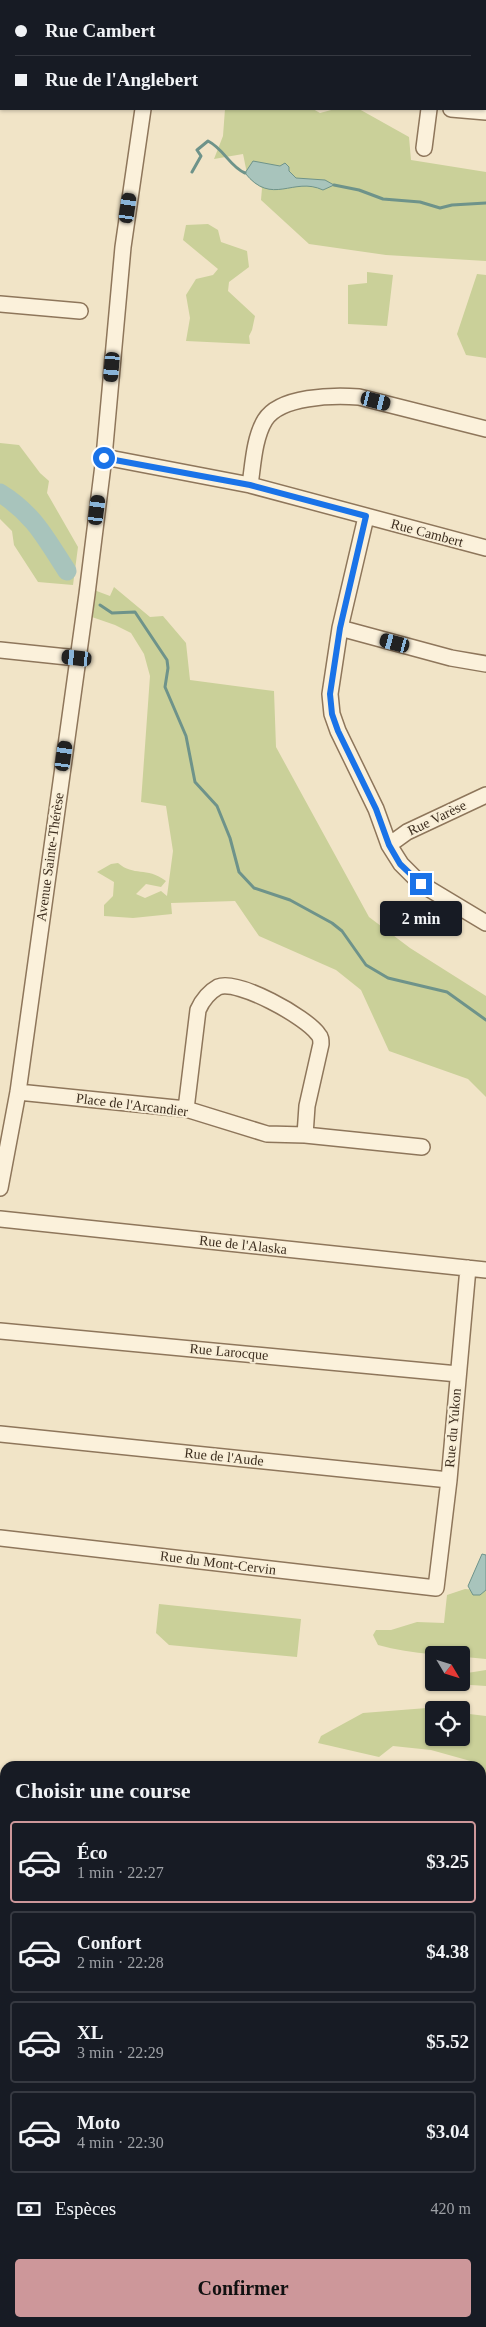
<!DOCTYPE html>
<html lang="fr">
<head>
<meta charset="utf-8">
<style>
  :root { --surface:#171b24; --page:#242831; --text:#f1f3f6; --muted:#9ea1a6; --line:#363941; --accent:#cd979a }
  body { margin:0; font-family:Georgia,serif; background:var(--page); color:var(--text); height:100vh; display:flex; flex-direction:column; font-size:19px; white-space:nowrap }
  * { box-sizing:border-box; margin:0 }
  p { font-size:16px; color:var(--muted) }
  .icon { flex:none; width:28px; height:28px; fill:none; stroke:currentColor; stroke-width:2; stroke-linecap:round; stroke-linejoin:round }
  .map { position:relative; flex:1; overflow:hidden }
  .side { position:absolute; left:0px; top:1761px; width:486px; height:566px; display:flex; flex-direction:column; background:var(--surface); border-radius:15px 15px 0 0; box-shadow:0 1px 4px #0004 }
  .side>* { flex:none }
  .hud { position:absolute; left:0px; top:0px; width:486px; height:110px; box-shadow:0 1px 4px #0004; display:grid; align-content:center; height:110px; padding:0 15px; background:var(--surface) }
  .needle { width:32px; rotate:128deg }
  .buttons { position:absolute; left:425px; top:1646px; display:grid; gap:10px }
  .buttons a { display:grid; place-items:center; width:45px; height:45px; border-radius:5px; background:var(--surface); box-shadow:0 1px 4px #0004; font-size:25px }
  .end { position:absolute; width:22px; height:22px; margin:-11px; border:6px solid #1a73e8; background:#fff; box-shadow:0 0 0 2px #fff }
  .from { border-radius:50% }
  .bubble { position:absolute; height:35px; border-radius:5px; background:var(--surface); box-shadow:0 1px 4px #0004; font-size:16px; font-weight:700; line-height:35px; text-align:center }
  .car { position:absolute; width:15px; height:30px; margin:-15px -8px; border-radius:6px; box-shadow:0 0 4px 1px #0007; background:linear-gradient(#222 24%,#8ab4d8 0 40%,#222 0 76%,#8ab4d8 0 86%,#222 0) }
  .hud b { display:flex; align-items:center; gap:18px; height:48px; font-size:19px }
  .hud b+b { border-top:1px solid var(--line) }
  .hud i { width:12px; height:12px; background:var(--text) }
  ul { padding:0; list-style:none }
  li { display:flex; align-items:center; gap:15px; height:82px; margin:0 10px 8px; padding:0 5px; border:2px solid var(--line); border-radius:5px }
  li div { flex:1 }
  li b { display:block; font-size:19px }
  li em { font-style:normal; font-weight:700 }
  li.current { border-color:var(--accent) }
  li>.icon { width:45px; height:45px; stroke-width:1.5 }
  h2 { padding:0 15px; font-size:22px; line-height:60px }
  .pay { display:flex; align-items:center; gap:12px; height:55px; padding:0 15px; font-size:19px }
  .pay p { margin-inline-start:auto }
  .button { display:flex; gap:10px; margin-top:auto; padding:10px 15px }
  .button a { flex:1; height:58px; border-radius:5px; background:var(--accent); color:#111; font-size:20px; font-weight:700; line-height:58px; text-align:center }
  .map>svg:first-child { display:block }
  .green { fill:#cad099 }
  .water { fill:#a8c4bc; stroke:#6e938a }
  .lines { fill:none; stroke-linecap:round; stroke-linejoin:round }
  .stream { stroke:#6e938a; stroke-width:3 }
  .river { stroke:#a8c4bc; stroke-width:19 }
  .minor-casing { stroke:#8e765b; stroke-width:18 }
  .minor { stroke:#fbf1db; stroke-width:15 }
  .route { stroke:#1a73e8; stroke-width:6 }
  .labels { text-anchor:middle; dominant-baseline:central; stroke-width:4; stroke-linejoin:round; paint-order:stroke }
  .street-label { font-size:14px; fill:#3d2e1f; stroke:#f8eed7 }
</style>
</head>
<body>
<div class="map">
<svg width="486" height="2327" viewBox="0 0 486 2327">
  <rect width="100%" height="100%" fill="#f1e4c7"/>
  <!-- green -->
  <path class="green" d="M 225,109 L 313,109 L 320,113 L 335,109 L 359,109 L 409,137 L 411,160 L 486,172 L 486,261 L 386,255 L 309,244 L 261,200 L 262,188 C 245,178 247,171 243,154 L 214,159 L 223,136 Z
    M 208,224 L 218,230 L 221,242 L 247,251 L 249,267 L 229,282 L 228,291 L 255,316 L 252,330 L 249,336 L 250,344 L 186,341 L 190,318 L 186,295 L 196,279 L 213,275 L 218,269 L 183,240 L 186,225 Z
    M 367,272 L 393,275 L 387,326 L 348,324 L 348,285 L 367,283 Z
    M 477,274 L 486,275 L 486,358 L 466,355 L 457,334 Z
    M 0,443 L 19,445 L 40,473 L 49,481 L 47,493 L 78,547 L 73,585 L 38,582 L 14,545 L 12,531 L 0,519 Z
    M 114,587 L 150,617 L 163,616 L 186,643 L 190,680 L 274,691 L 276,747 L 369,917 L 410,948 L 486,996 L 486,1097 L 468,1079 L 389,1051 L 361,990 L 336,970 L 259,936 L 235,901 L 171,903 L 172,914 L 133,918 L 104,916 L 104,905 L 113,896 L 114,882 L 97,872 L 111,864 L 118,863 C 134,877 146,866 166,881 L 161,887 L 146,884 L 136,894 L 145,898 L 161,891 L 167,896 L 173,851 L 166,806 L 141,802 L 150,676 L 144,654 L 131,633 L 115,625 L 89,616 L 94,590 L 110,596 Z
    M 465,1589 L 486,1591 L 486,1659 C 452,1655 412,1655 378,1645 L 373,1635 L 376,1630 L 391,1630 L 417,1622 L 444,1623 L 447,1595 Z
    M 159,1604 L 301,1619 L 297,1657 L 169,1645 L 156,1633 Z
    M 486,1670 L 486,1686 L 441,1683 L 461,1682 L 461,1674 Z
    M 427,1708 L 442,1710 L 434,1710 L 434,1738 L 461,1738 L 461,1713 L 486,1716 L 486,1832 L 481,1831 L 481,1766 L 474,1766 L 474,1762 L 431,1750 L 393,1746 L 379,1757 L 318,1743 L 321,1736 L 363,1713 Z
    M 486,1915 L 486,1994 L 481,1993 L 481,1980 L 485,1965 L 481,1964 L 481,1916 Z
    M 481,2201 L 486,2204 L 486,2275 L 481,2293 Z"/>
  <!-- water -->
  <path class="water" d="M 253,161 L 280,166 L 285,163 L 289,167 L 289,171 L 296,178 L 325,180 L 334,185 L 323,190 C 293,176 272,207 245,173 Z
    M 482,1554 L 486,1555 L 486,1590 L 480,1595 L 473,1595 L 468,1586 Z
    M 481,2015 L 486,2015 L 486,2103 L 481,2111 Z
    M 481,2142 L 486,2143 L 486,2204 L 481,2201 Z"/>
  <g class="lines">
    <!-- stream -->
    <path class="stream" d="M 192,172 L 201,156 L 197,150 L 208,141 C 224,149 230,167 245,173
      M 334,185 L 359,190 L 383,199 L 420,202 L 440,208 L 452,205 L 486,203
      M 100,605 L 112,613 L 135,612 L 167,660 L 168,668 L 165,687 L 186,736 L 195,782 L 217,806 L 230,838 L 239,872 L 254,888 L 290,900 L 332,923 L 342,931 L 366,965 L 388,978 L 447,992 L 486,1020"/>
    <!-- river -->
    <path class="river" d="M 0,493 C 34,514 46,539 67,571"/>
    <!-- minor casing -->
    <g class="minor-casing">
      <path id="minor" d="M 2,0 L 5,1
        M 249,0 L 251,1
        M 41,1 L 42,0
        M 160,1 L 160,0
        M 322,1 L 323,0
        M 445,1 L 445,0
        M 0,77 L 1,74
        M 451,109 L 486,112
        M 424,148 L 429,109
        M 0,304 L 80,311
        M 104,457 L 250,485 L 486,548
        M 250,485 C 253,465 254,438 265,420 C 280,396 333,395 359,397 L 486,429
        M 366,517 L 340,628 L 330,694 L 332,714 L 338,731 L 376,809 L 389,845 L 401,864 L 421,884 L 486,923
        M 340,628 L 451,658 L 486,664
        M 0,650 L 77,658
        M 389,845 L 407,832 L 486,795
        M 18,1092 L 186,1109 L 267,1134 L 305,1135 L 422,1147
        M 186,1109 L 198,1010 C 202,1001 209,992 218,987 C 238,979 306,1017 318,1034 C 321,1037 321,1040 321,1044 L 307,1106 L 305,1135
        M 0,1188 L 18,1092 L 87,594 L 104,457 L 123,247 L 143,109
        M 0,1219 L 486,1270
        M 0,1331 L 458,1374
        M 0,1434 L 449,1480
        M 0,1538 L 436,1588 L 449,1480 L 468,1268
        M 0,1789 L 5,1789
        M 0,1948 L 5,1948
        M 481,2001 L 486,2001
        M 0,2241 L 5,2242
        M 360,2322 L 360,2327"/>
    </g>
    <!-- minor -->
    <use href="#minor" class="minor"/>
  </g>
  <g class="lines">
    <!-- route -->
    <path class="route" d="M 104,458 L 250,485 L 366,516 L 340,628 L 330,694 L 332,714 L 338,731 L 376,809 L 389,845 L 400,864 L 421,884"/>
  </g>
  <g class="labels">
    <!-- street labels -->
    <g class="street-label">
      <text transform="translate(427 533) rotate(15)">Rue Cambert</text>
      <text transform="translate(437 818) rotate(-26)">Rue Varèse</text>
      <text transform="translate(50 857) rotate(-82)">Avenue Sainte-Thérèse</text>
      <text transform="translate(132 1105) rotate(7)">Place de l'Arcandier</text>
      <text transform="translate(243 1245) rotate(6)">Rue de l'Alaska</text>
      <text transform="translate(229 1352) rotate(5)">Rue Larocque</text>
      <text transform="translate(453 1428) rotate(-85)">Rue du Yukon</text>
      <text transform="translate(224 1457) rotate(6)">Rue de l'Aude</text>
      <text transform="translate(218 1563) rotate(7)">Rue du Mont-Cervin</text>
    </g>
  </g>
</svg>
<div class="buttons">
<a><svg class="needle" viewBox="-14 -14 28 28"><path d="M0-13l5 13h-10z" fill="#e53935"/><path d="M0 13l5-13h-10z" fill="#9ea1a6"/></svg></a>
<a><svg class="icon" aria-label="locate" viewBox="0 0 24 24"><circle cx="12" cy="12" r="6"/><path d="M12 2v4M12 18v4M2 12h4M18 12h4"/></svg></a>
</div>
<i class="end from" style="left:104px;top:458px"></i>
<i class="end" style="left:421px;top:884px"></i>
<div class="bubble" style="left:380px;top:901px;width:82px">2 min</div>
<i class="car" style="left:128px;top:208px;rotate:8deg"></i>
<i class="car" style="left:112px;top:367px;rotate:185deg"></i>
<i class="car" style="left:376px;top:401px;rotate:104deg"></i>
<i class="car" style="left:97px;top:510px;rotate:7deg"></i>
<i class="car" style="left:395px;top:643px;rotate:285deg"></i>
<i class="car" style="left:77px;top:658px;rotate:276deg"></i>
<i class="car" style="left:64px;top:756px;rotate:8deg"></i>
<div class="hud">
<b><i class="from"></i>Rue Cambert</b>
<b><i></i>Rue de l'Anglebert</b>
</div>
<section class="side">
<h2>Choisir une course</h2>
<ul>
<li class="current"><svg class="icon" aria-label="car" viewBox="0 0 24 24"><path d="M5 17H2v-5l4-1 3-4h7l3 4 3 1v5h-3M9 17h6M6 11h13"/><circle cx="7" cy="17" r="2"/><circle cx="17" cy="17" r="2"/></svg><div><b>Éco</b><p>1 min · 22:27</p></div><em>$3.25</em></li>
<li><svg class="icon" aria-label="car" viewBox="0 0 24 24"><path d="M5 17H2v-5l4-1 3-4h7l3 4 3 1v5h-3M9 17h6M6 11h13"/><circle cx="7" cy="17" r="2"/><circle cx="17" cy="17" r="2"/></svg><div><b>Confort</b><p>2 min · 22:28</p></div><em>$4.38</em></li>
<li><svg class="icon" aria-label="car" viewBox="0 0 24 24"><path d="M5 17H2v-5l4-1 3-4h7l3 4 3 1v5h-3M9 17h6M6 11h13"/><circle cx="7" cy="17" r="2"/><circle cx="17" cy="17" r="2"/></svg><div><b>XL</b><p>3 min · 22:29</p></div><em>$5.52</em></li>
<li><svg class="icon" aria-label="car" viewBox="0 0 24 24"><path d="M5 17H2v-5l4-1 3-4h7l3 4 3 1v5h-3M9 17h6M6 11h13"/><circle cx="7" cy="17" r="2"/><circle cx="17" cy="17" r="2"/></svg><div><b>Moto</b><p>4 min · 22:30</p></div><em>$3.04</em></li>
</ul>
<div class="pay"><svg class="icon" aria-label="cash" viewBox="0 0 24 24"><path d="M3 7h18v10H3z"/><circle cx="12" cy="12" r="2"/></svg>Espèces<p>420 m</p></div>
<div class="button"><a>Confirmer</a></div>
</section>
</div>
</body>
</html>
